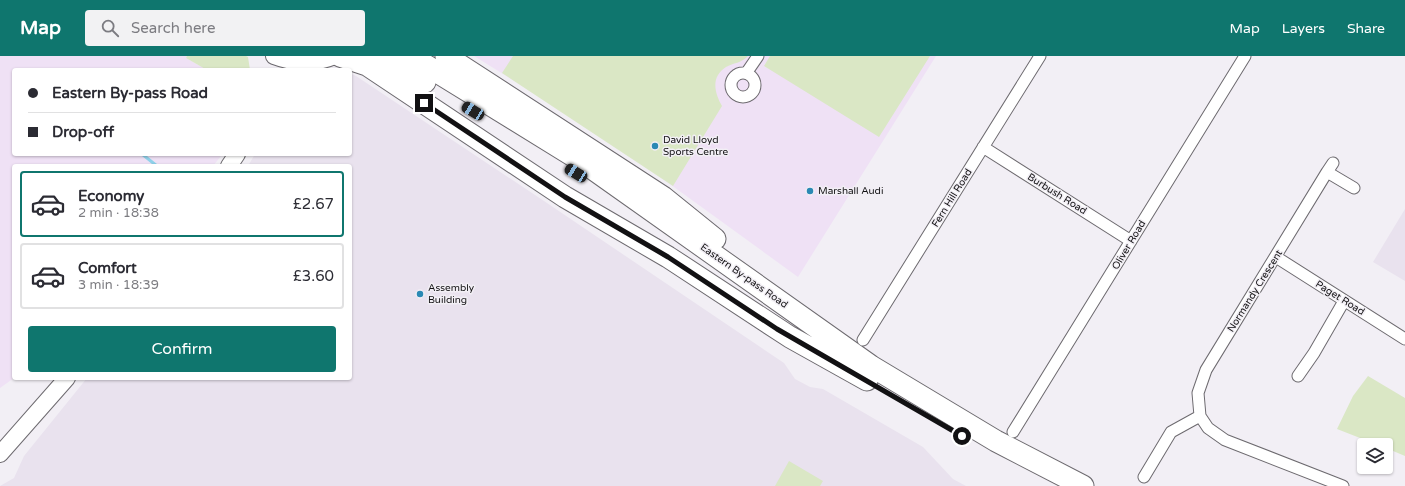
<!DOCTYPE html>
<html lang="en">
<head>
<meta charset="utf-8">
<style>
  :root { --surface:#fff; --page:#f2f2f3; --text:#2b2b33; --muted:#7c7c81; --line:#e1e1e2; --accent:#0f766e }
  body { margin:0; font-family:"Varela Round",sans-serif; background:var(--page); color:var(--text); height:100vh; display:flex; flex-direction:column; font-size:15px; white-space:nowrap }
  * { box-sizing:border-box; margin:0 }
  p { font-size:13px; color:var(--muted) }
  .icon { flex:none; width:22px; height:22px; fill:none; stroke:currentColor; stroke-width:2; stroke-linecap:round; stroke-linejoin:round }
  .map { position:relative; flex:1; overflow:hidden }
  .sheet { position:absolute; left:12px; top:108px; width:340px; height:216px; display:flex; flex-direction:column; background:var(--surface); border-radius:4px; box-shadow:0 1px 3px #0004 }
  .sheet>* { flex:none }
  .hud { position:absolute; left:12px; top:12px; width:340px; height:88px; border-radius:4px; box-shadow:0 1px 3px #0004; display:grid; align-content:center; height:88px; padding:0 16px; background:var(--surface) }
  .tools { position:absolute; left:1357px; top:382px; display:grid; gap:8px }
  .tools a { display:grid; place-items:center; width:36px; height:36px; border-radius:4px; background:var(--surface); box-shadow:0 1px 3px #0004; font-size:20px }
  .end { position:absolute; width:18px; height:18px; margin:-9px; border:5px solid #121113; background:#fff; box-shadow:0 0 0 2px #fff }
  .from { border-radius:50% }
  .car { position:absolute; width:12px; height:24px; margin:-12px -6px; border-radius:5px; box-shadow:0 0 3px 1px #0007; background:linear-gradient(#222 24%,#8ab4d8 0 40%,#222 0 76%,#8ab4d8 0 86%,#222 0) }
  .hud b { display:flex; align-items:center; gap:14px; height:38px; font-size:15px }
  .hud b+b { border-top:1px solid var(--line) }
  .hud i { width:10px; height:10px; background:var(--text) }
  ul { padding:7px 0 0; list-style:none }
  li { display:flex; align-items:center; gap:12px; height:66px; margin:0 8px 6px; padding:0 8px; border:2px solid var(--line); border-radius:4px }
  li div { flex:1 }
  li b { display:block; font-size:15px }
  li em { font-style:normal; font-weight:600 }
  li.active { border-color:var(--accent) }
  li>.icon { width:36px; height:36px; stroke-width:1.5 }
  .button { display:flex; gap:8px; margin-top:auto; padding:8px 16px }
  .button a { flex:1; height:46px; border-radius:4px; background:var(--accent); color:#fff; font-size:16px; font-weight:600; line-height:46px; text-align:center }
  header { display:flex; align-items:center; gap:24px; box-sizing:border-box; height:56px; padding:0 20px; background:var(--accent); color:#fff }
  header strong { font-size:19px }
  nav { display:flex; gap:22px; margin-inline-start:auto; font-size:14px }
  .search { width:280px; height:36px; background:var(--page); display:flex; align-items:center; gap:10px; box-sizing:border-box; padding:0 14px; border-radius:4px; color:var(--muted); font-size:15px }
  .map>svg:first-child { display:block }
  .commercial { fill:#efe1f5 }
  .built { fill:#e9e2ee }
  .green { fill:#dae7c5 }
  .lines { fill:none; stroke-linecap:round; stroke-linejoin:round }
  .stream { stroke:#8fd1ea; stroke-width:3 }
  .street-casing { stroke:#6d6a6f; stroke-width:13 }
  .secondary-casing { stroke:#6d6a6f; stroke-width:18 }
  .highway-casing { stroke:#6d6a6f; stroke-width:23 }
  .street { stroke:#fff; stroke-width:11 }
  .secondary { stroke:#fff; stroke-width:16 }
  .highway { stroke:#fff; stroke-width:21 }
  .route { stroke:#121113; stroke-width:5 }
  .poi-dot { fill:#2a89b4; stroke:#f2eff5; stroke-width:1.5 }
  .labels { text-anchor:middle; dominant-baseline:central; stroke-width:3; stroke-linejoin:round; paint-order:stroke }
  .poi-label { font-size:10px; fill:#121113; stroke:#f2eff5; text-anchor:start }
  .street-label { font-size:10px; fill:#121113; stroke:#f2eff5 }
</style>
</head>
<body>
<header>
<strong>Map</strong>
<div class="search"><svg class="icon" aria-label="search" viewBox="0 0 24 24"><circle cx="10" cy="10" r="6"/><path d="M15 15l6 6"/></svg>Search here</div>
<nav><a>Map</a><a>Layers</a><a>Share</a></nav>
</header>
<div class="map">
<svg width="1405" height="430" viewBox="0 0 1405 430">
  <rect width="100%" height="100%" fill="#f2eff5"/>
  <!-- commercial -->
  <path class="commercial" d="M 0,0 L 187,0 L 186,2 L 207,14 L 14,14 L 14,98 L 218,98 L 221,100 L 213,110 L 14,110 L 14,322 L 0,332 Z
    M 474,0 L 936,0 L 798,221 L 605,81 Z"/>
  <!-- built -->
  <path class="built" d="M 350,17 L 356,20 L 544,145 L 784,307 L 795,323 L 810,331 L 823,333 L 923,391 L 953,423 L 966,430 L 0,430 L 14,422 L 24,400 L 87,322 L 350,322 L 350,110 L 248,110 L 255,98 L 350,98 Z
    M 1405,153 L 1405,225 L 1373,206 Z"/>
  <!-- green -->
  <path class="green" d="M 187,0 L 246,0 L 248,1 L 250,14 L 207,14 L 186,2 Z
    M 513,0 L 748,0 C 742,7 733,7 726,11 C 710,21 715,38 722,50 L 673,130 L 502,17 Z
    M 770,0 L 930,0 L 879,81 L 764,10 Z
    M 1368,320 L 1405,342 L 1405,400 L 1386,392 L 1386,389 L 1378,389 L 1337,373 L 1353,340 Z
    M 789,405 L 823,425 L 820,430 L 775,430 Z"/>
  <g class="lines">
    <!-- stream -->
    <path class="stream" d="M 142,98 L 157,110"/>
    <!-- street casing -->
    <g class="street-casing">
      <path id="street" d="M 747,16 L 758,0
        M731 29a12 12 0 1 1 24 0a12 12 0 1 1-24 0Z
        M 983,91 L 1131,185
        M 1327,116 L 1333,107
        M 1276,201 L 1405,283
        M 863,284 L 1040,0
        M 1298,320 L 1314,297 L 1344,245
        M 1013,376 L 1245,0
        M 1144,421 L 1171,376 L 1200,360
        M 1343,430 L 1225,384 L 1208,372 L 1200,360 L 1198,337 L 1206,314 L 1327,116 L 1354,132"/>
    </g>
    <!-- secondary casing -->
    <g class="secondary-casing">
      <path id="secondary" d="M 274,0 C 295,8 314,9 335,0
        M 229,110 L 237,98
        M 0,398 L 67,322"/>
    </g>
    <!-- highway casing -->
    <g class="highway-casing">
      <path id="highway" d="M 340,0 L 367,9 L 565,141 L 668,201 L 790,281 L 867,324
        M 383,0 L 425,26
        M 411,0 L 583,106 L 871,310 L 996,385 L 1083,430
        M 446,0 L 663,141 L 715,183"/>
    </g>
    <!-- street -->
    <use href="#street" class="street"/>
    <!-- secondary -->
    <use href="#secondary" class="secondary"/>
    <!-- highway -->
    <use href="#highway" class="highway"/>
  </g>
  <g class="lines">
    <!-- route -->
    <path class="route" d="M 424,47 L 565,141 L 668,201 L 777,273 L 962,380"/>
  </g>
  <!-- markers -->
  <g class="poi-dot">
    <circle cx="655" cy="90" r="4"/>
    <circle cx="810" cy="135" r="4"/>
    <circle cx="420" cy="238" r="4"/>
  </g>
  <g class="labels">
    <!-- poi labels -->
    <g class="poi-label">
      <text x="663" y="84">David Lloyd<tspan x="663" dy="12">Sports Centre</tspan></text>
      <text x="818" y="135">Marshall Audi</text>
      <text x="428" y="232">Assembly<tspan x="428" dy="12">Building</tspan></text>
    </g>
    <!-- street labels -->
    <g class="street-label">
      <text transform="translate(1057 138) rotate(32)">Burbush Road</text>
      <text transform="translate(952 142) rotate(-58)">Fern Hill Road</text>
      <text transform="translate(1129 189) rotate(-59)">Oliver Road</text>
      <text transform="translate(744 220) rotate(35)">Eastern By-pass Road</text>
      <text transform="translate(1255 235) rotate(-58)">Normandy Crescent</text>
      <text transform="translate(1340 242) rotate(32)">Paget Road</text>
    </g>
  </g>
</svg>
<div class="tools">
<a><svg class="icon" aria-label="layers" viewBox="0 0 24 24"><path d="M12 4l9 5-9 5-9-5zM3 14l9 5 9-5"/></svg></a>
</div>
<i class="end from" style="left:962px;top:380px"></i>
<i class="end" style="left:424px;top:47px"></i>
<i class="car" style="left:473px;top:55px;rotate:301deg"></i>
<i class="car" style="left:576px;top:117px;rotate:301deg"></i>
<div class="hud">
<b><i class="from"></i>Eastern By-pass Road</b>
<b><i></i>Drop-off</b>
</div>
<section class="sheet">
<ul>
<li class="active"><svg class="icon" aria-label="car" viewBox="0 0 24 24"><path d="M5 17H2v-5l4-1 3-4h7l3 4 3 1v5h-3M9 17h6M6 11h13"/><circle cx="7" cy="17" r="2"/><circle cx="17" cy="17" r="2"/></svg><div><b>Economy</b><p>2 min · 18:38</p></div><em>£2.67</em></li>
<li><svg class="icon" aria-label="car" viewBox="0 0 24 24"><path d="M5 17H2v-5l4-1 3-4h7l3 4 3 1v5h-3M9 17h6M6 11h13"/><circle cx="7" cy="17" r="2"/><circle cx="17" cy="17" r="2"/></svg><div><b>Comfort</b><p>3 min · 18:39</p></div><em>£3.60</em></li>
</ul>
<div class="button"><a>Confirm</a></div>
</section>
</div>
</body>
</html>
